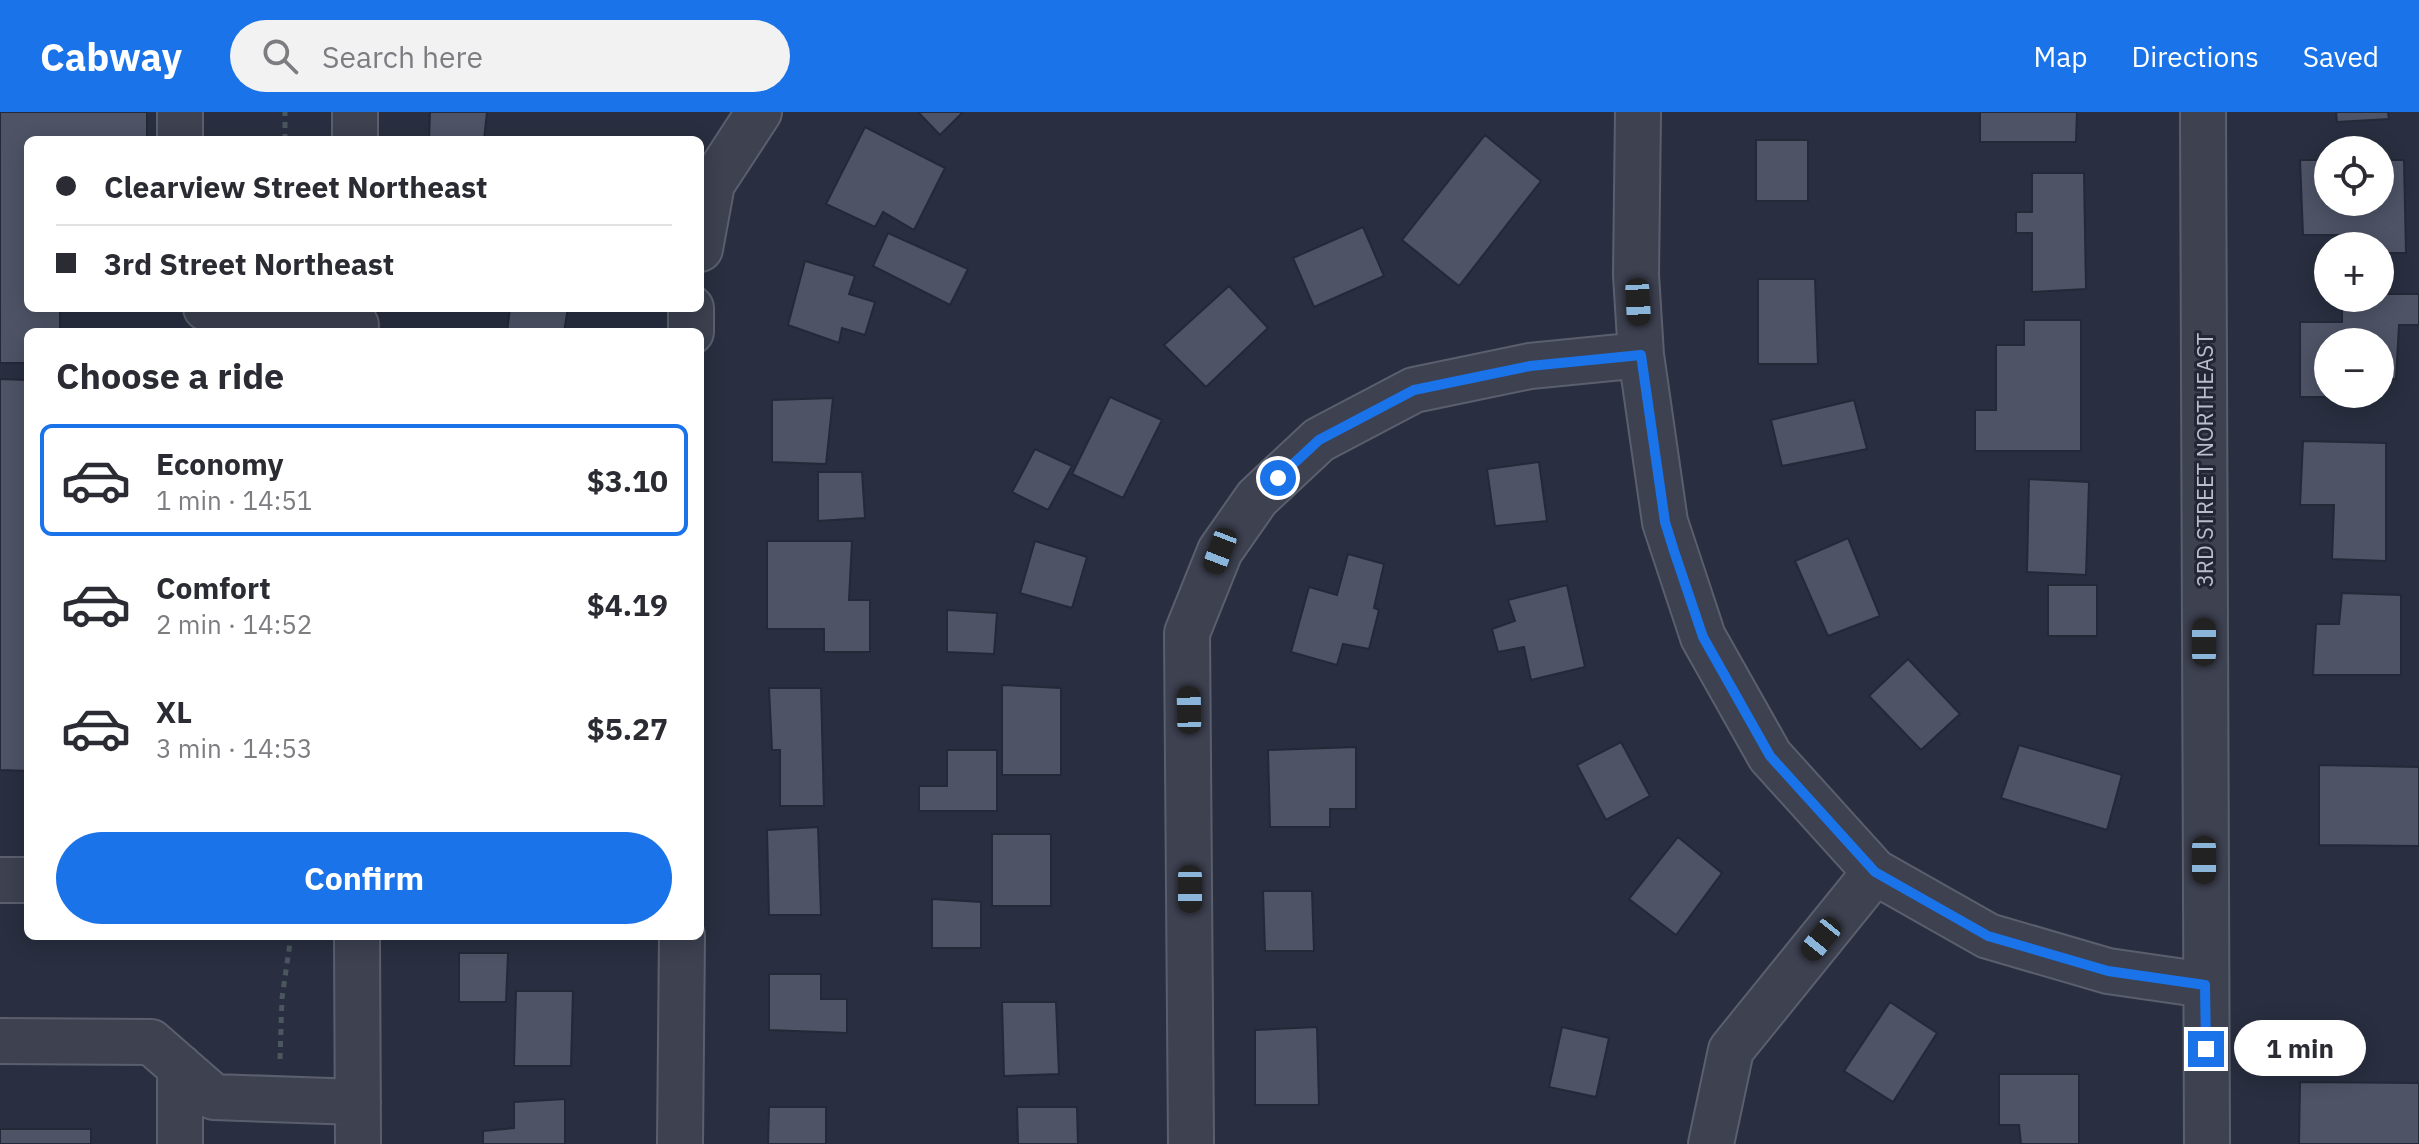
<!DOCTYPE html>
<html lang="en">
<head>
<meta charset="utf-8">
<style>
  :root { --surface:#fff; --page:#f2f2f3; --text:#2b2b33; --muted:#7c7c81; --line:#e1e1e2; --accent:#1a73e8 }
  body { margin:0; font-family:"IBM Plex Sans",sans-serif; background:var(--page); color:var(--text); height:100vh; display:flex; flex-direction:column; font-size:30px; white-space:nowrap }
  * { box-sizing:border-box; margin:0 }
  p { font-size:26px; color:var(--muted) }
  .icon { flex:none; width:44px; height:44px; fill:none; stroke:currentColor; stroke-width:2; stroke-linecap:round; stroke-linejoin:round }
  .map { position:relative; flex:1; overflow:hidden }
  .drawer { position:absolute; left:24px; top:216px; width:680px; height:612px; display:flex; flex-direction:column; background:var(--surface); border-radius:12px; box-shadow:0 4px 20px #0003 }
  .drawer>* { flex:none }
  .banner { position:absolute; left:24px; top:24px; width:680px; height:176px; border-radius:12px; box-shadow:0 4px 20px #0003; display:grid; align-content:center; height:176px; padding:0 32px; background:var(--surface) }
  .tools { position:absolute; left:2314px; top:24px; display:grid; gap:16px }
  .tools a { display:grid; place-items:center; width:80px; height:80px; border-radius:50%; background:var(--surface); box-shadow:0 4px 20px #0003; font-size:40px }
  .end { position:absolute; width:36px; height:36px; margin:-18px; border:10px solid #1a73e8; background:#fff; box-shadow:0 0 0 4px #fff }
  .from { border-radius:50% }
  .bubble { position:absolute; height:56px; border-radius:28px; background:var(--surface); box-shadow:0 4px 20px #0003; font-size:26px; font-weight:800; line-height:56px; text-align:center }
  .car { position:absolute; width:24px; height:48px; margin:-24px -12px; border-radius:10px; box-shadow:0 0 6px 2px #0007; background:linear-gradient(#222 24%,#8ab4d8 0 40%,#222 0 76%,#8ab4d8 0 86%,#222 0) }
  .banner b { display:flex; align-items:center; gap:28px; height:76px; font-size:30px }
  .banner b+b { border-top:2px solid var(--line) }
  .banner i { width:20px; height:20px; background:var(--text) }
  ul { padding:0; list-style:none }
  li { display:flex; align-items:center; gap:24px; height:112px; margin:0 16px 12px; padding:0 16px; border:4px solid transparent; border-radius:12px }
  li div { flex:1 }
  li b { display:block; font-size:30px }
  li em { font-style:normal; font-weight:800 }
  li.on { border-color:var(--accent) }
  li>.icon { width:72px; height:72px; stroke-width:1.5 }
  h2 { padding:0 32px; font-size:36px; line-height:96px }
  .cta { display:flex; gap:16px; margin-top:auto; padding:16px 32px }
  .cta a { flex:1; height:92px; border-radius:48px; background:var(--accent); color:#fff; font-size:32px; font-weight:800; line-height:92px; text-align:center }
  header { display:flex; align-items:center; gap:48px; box-sizing:border-box; height:112px; padding:0 40px; background:var(--accent); color:#fff }
  header strong { font-size:38px }
  nav { display:flex; gap:44px; margin-inline-start:auto; font-size:28px }
  .search { width:560px; height:72px; background:var(--page); display:flex; align-items:center; gap:20px; box-sizing:border-box; padding:0 28px; border-radius:44px; color:var(--muted); font-size:30px }
  .map>svg:first-child { display:block }
  .building { fill:#4e5366; stroke:#242837; stroke-width:2 }
  .lines { fill:none; stroke-linecap:round; stroke-linejoin:round }
  .minor-casing { stroke:#5b5f6d; stroke-width:48 }
  .path { stroke:#4a575e; stroke-width:5; stroke-dasharray:6 6; stroke-linecap:butt }
  .minor { stroke:#3d4150; stroke-width:44 }
  .route { stroke:#1a73e8; stroke-width:10 }
  .labels { text-anchor:middle; dominant-baseline:central; stroke-width:6; stroke-linejoin:round; paint-order:stroke }
  .street-label { font-size:22px; fill:#babdca; stroke:#222635 }
</style>
</head>
<body>
<header>
<strong>Cabway</strong>
<div class="search"><svg class="icon" aria-label="search" viewBox="0 0 24 24"><circle cx="10" cy="10" r="6"/><path d="M15 15l6 6"/></svg>Search here</div>
<nav><a>Map</a><a>Directions</a><a>Saved</a></nav>
</header>
<div class="map">
<svg width="2419" height="1032" viewBox="0 0 2419 1032">
  <rect width="100%" height="100%" fill="#292f40"/>
  <!-- building -->
  <path class="building" d="M 0,0 L 147,0 L 147,28 L 28,28 L 28,196 L 60,196 L 60,220 L 28,220 L 28,251 L 0,251 Z
    M 430,0 L 487,0 L 484,28 L 429,28 Z
    M 918,0 L 963,0 L 940,23 Z
    M 1980,0 L 2077,0 L 2076,30 L 1980,30 Z
    M 2336,0 L 2388,0 L 2389,7 L 2337,10 Z
    M 865,15 L 945,56 L 914,118 L 883,100 L 875,115 L 826,92 Z
    M 1485,23 L 1541,69 L 1459,174 L 1402,128 Z
    M 1756,28 L 1808,28 L 1808,89 L 1756,89 Z
    M 2300,48 L 2328,48 L 2328,90 L 2380,90 L 2380,48 L 2404,48 L 2406,141 L 2380,141 L 2380,134 L 2350,134 L 2350,123 L 2303,123 Z
    M 2032,61 L 2084,61 L 2086,177 L 2032,180 L 2032,121 L 2016,121 L 2016,100 L 2032,100 Z
    M 1363,115 L 1384,164 L 1314,195 L 1293,146 Z
    M 888,121 L 968,157 L 950,193 L 873,154 Z
    M 805,149 L 855,164 L 849,182 L 875,190 L 865,223 L 842,216 L 839,231 L 788,213 Z
    M 1758,167 L 1815,167 L 1818,252 L 1758,252 Z
    M 1229,174 L 1268,216 L 1206,275 L 1164,233 Z
    M 2380,182 L 2419,182 L 2419,213 L 2399,213 L 2396,267 L 2380,267 L 2380,230 L 2328,230 L 2328,282 L 2355,282 L 2355,285 L 2300,285 L 2300,210 L 2342,210 L 2342,186 L 2380,186 Z
    M 510,196 L 568,196 L 564,220 L 507,220 Z
    M 2024,208 L 2081,208 L 2081,339 L 1975,339 L 1975,298 L 1996,298 L 1996,233 L 2024,233 Z
    M 0,267 L 28,268 L 28,659 L 0,658 Z
    M 1110,285 L 1162,308 L 1123,386 L 1072,362 Z
    M 833,286 L 826,352 L 772,350 L 772,288 Z
    M 1854,288 L 1867,337 L 1782,354 L 1771,308 Z
    M 2303,329 L 2386,331 L 2386,449 L 2332,447 L 2334,393 L 2300,393 Z
    M 1035,337 L 1072,354 L 1048,398 L 1012,380 Z
    M 1539,350 L 1547,409 L 1495,414 L 1487,357 Z
    M 818,360 L 862,360 L 865,406 L 818,409 Z
    M 2029,367 L 2089,370 L 2086,463 L 2027,460 Z
    M 1848,426 L 1880,504 L 1828,524 L 1795,449 Z
    M 767,429 L 852,429 L 849,488 L 870,488 L 870,540 L 824,540 L 824,517 L 767,517 Z
    M 1035,429 L 1087,445 L 1072,496 L 1020,481 Z
    M 1348,442 L 1384,452 L 1374,496 L 1379,498 L 1369,537 L 1343,532 L 1337,553 L 1291,540 L 1309,475 L 1337,483 Z
    M 1567,473 L 1585,555 L 1531,568 L 1524,535 L 1498,540 L 1492,517 L 1515,509 L 1508,488 Z
    M 2048,473 L 2097,473 L 2097,524 L 2048,524 Z
    M 2342,481 L 2401,483 L 2401,563 L 2313,563 L 2316,512 L 2339,512 Z
    M 947,498 L 997,501 L 994,542 L 947,540 Z
    M 1908,547 L 1960,602 L 1921,638 L 1869,584 Z
    M 1002,573 L 1061,576 L 1061,663 L 1002,663 Z
    M 769,576 L 821,576 L 824,694 L 780,694 L 780,638 L 772,638 Z
    M 1621,630 L 1650,684 L 1606,708 L 1577,653 Z
    M 2019,633 L 2122,663 L 2107,718 L 2001,686 Z
    M 1356,635 L 1356,697 L 1330,697 L 1330,715 L 1270,715 L 1268,638 Z
    M 947,638 L 997,638 L 997,699 L 919,699 L 919,674 L 947,674 Z
    M 2319,653 L 2419,655 L 2419,734 L 2319,733 Z
    M 818,715 L 821,803 L 769,803 L 767,718 Z
    M 992,722 L 1051,722 L 1051,794 L 992,794 Z
    M 1678,725 L 1722,761 L 1676,823 L 1629,787 Z
    M 1263,779 L 1312,779 L 1314,839 L 1265,839 Z
    M 932,787 L 981,790 L 981,836 L 932,836 Z
    M 459,841 L 508,841 L 506,890 L 459,890 Z
    M 769,862 L 821,862 L 821,887 L 847,887 L 847,921 L 769,918 Z
    M 516,879 L 573,879 L 571,954 L 514,954 Z
    M 1002,890 L 1056,890 L 1059,962 L 1004,964 Z
    M 1890,890 L 1937,921 L 1893,990 L 1844,959 Z
    M 1317,915 L 1319,993 L 1255,993 L 1255,918 Z
    M 1562,915 L 1609,926 L 1596,985 L 1549,975 Z
    M 1999,962 L 2079,962 L 2079,1032 L 2021,1032 L 2019,1013 L 1999,1013 Z
    M 2300,970 L 2419,971 L 2419,1032 L 2299,1032 Z
    M 565,987 L 565,1032 L 483,1032 L 483,1019 L 514,1016 L 514,990 Z
    M 769,995 L 826,995 L 826,1032 L 768,1032 Z
    M 1017,995 L 1077,995 L 1078,1032 L 1018,1032 Z
    M 0,1017 L 91,1017 L 91,1032 L 0,1032 Z"/>
  <g class="lines">
    <!-- minor casing -->
    <g class="minor-casing">
      <path id="minor" d="M 355,0 L 355,28
        M 1638,0 L 1636,163 L 1641,243 L 1665,410 L 1703,525 L 1770,644 L 1875,760 L 1988,824 L 2108,859 L 2205,873
        M 2203,0 L 2207,1032
        M 180,28 L 180,0
        M 700,137 L 712,72 L 759,0
        M 206,196 L 250,212 L 356,213
        M 691,220 L 691,196
        M 0,768 L 28,768
        M 357,824 L 358,1032
        M 0,929 L 151,930 L 214,985 L 358,990
        M 180,1032 L 180,955
        M 680,1032 L 682,824
        M 1191,1032 L 1187,521 L 1220,439 L 1257,386 L 1319,328 L 1414,278 L 1530,254 L 1641,243
        M 1711,1032 L 1731,938 L 1875,760"/>
    </g>
    <!-- path -->
    <path class="path" d="M 285,28 L 285,0
      M 280,947 L 282,886 L 291,824"/>
    <!-- minor -->
    <use href="#minor" class="minor"/>
  </g>
  <g class="lines">
    <!-- route -->
    <path class="route" d="M 1278,366 L 1319,328 L 1414,278 L 1530,254 L 1641,243 L 1665,410 L 1674,439 L 1703,525 L 1770,644 L 1875,760 L 1988,824 L 2108,859 L 2205,873 L 2206,937"/>
  </g>
  <g class="labels">
    <!-- street labels -->
    <g class="street-label">
      <text transform="translate(2204 348) rotate(-90)">3RD STREET NORTHEAST</text>
    </g>
  </g>
</svg>
<div class="tools">
<a><svg class="icon" aria-label="locate" viewBox="0 0 24 24"><circle cx="12" cy="12" r="6"/><path d="M12 2v4M12 18v4M2 12h4M18 12h4"/></svg></a>
<a>+</a>
<a>−</a>
</div>
<i class="end from" style="left:1278px;top:366px"></i>
<i class="end" style="left:2206px;top:937px"></i>
<div class="bubble" style="left:2234px;top:908px;width:132px">1 min</div>
<i class="car" style="left:1638px;top:190px;rotate:177deg"></i>
<i class="car" style="left:1220px;top:439px;rotate:201deg"></i>
<i class="car" style="left:2204px;top:530px;rotate:0deg"></i>
<i class="car" style="left:1189px;top:598px;rotate:359deg"></i>
<i class="car" style="left:2204px;top:748px;rotate:180deg"></i>
<i class="car" style="left:1190px;top:777px;rotate:180deg"></i>
<i class="car" style="left:1821px;top:827px;rotate:219deg"></i>
<div class="banner">
<b><i class="from"></i>Clearview Street Northeast</b>
<b><i></i>3rd Street Northeast</b>
</div>
<section class="drawer">
<h2>Choose a ride</h2>
<ul>
<li class="on"><svg class="icon" aria-label="car" viewBox="0 0 24 24"><path d="M5 17H2v-5l4-1 3-4h7l3 4 3 1v5h-3M9 17h6M6 11h13"/><circle cx="7" cy="17" r="2"/><circle cx="17" cy="17" r="2"/></svg><div><b>Economy</b><p>1 min · 14:51</p></div><em>$3.10</em></li>
<li><svg class="icon" aria-label="car" viewBox="0 0 24 24"><path d="M5 17H2v-5l4-1 3-4h7l3 4 3 1v5h-3M9 17h6M6 11h13"/><circle cx="7" cy="17" r="2"/><circle cx="17" cy="17" r="2"/></svg><div><b>Comfort</b><p>2 min · 14:52</p></div><em>$4.19</em></li>
<li><svg class="icon" aria-label="car" viewBox="0 0 24 24"><path d="M5 17H2v-5l4-1 3-4h7l3 4 3 1v5h-3M9 17h6M6 11h13"/><circle cx="7" cy="17" r="2"/><circle cx="17" cy="17" r="2"/></svg><div><b>XL</b><p>3 min · 14:53</p></div><em>$5.27</em></li>
</ul>
<div class="cta"><a>Confirm</a></div>
</section>
</div>
</body>
</html>
